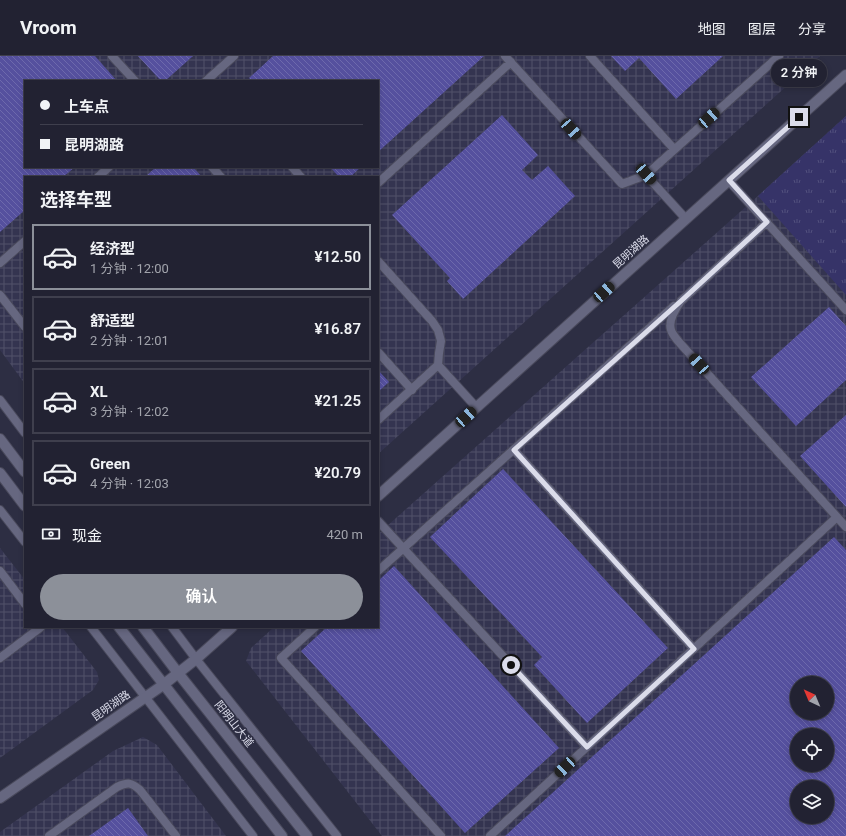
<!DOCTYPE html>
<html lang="zh">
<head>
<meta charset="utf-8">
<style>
  :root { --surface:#222232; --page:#2e2f3e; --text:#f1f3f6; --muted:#a2a4ac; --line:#3f3f4d; --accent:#8c9099 }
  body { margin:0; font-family:Roboto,"Noto Sans SC",sans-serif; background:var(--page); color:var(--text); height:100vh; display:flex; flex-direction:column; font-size:15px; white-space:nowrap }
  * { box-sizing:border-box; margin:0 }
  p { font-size:13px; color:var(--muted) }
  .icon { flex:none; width:22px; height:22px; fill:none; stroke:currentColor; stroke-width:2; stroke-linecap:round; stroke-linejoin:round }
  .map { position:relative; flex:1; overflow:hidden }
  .side { position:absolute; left:24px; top:120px; width:355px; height:452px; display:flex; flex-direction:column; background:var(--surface); border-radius:0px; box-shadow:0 2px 6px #0003,0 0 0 1px var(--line) }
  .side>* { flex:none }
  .guide { position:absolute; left:24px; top:24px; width:355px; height:88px; border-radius:0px; box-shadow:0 2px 6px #0003,0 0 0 1px var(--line); display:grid; align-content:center; height:88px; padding:0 16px; background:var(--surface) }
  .needle { width:26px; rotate:316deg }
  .fabs { position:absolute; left:790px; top:620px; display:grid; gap:8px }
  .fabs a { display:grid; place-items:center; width:44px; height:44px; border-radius:50%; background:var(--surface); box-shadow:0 2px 6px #0003,0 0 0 1px var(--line); font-size:20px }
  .end { position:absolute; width:18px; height:18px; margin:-9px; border:5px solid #dbdcea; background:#111; box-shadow:0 0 0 2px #111 }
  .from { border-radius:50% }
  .bubble { position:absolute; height:28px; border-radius:14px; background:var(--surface); box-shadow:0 2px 6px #0003,0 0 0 1px var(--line); font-size:13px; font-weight:600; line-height:28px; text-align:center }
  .car { position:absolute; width:12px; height:24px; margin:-12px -6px; border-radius:5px; box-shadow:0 0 3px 1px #0007; background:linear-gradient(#222 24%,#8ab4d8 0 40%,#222 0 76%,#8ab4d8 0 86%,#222 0) }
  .guide b { display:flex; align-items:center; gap:14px; height:38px; font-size:15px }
  .guide b+b { border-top:1px solid var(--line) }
  .guide i { width:10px; height:10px; background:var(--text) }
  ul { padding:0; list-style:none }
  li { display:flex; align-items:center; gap:12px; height:66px; margin:0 8px 6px; padding:0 8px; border:2px solid var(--line); border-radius:0px }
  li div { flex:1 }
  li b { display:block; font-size:15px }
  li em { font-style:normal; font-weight:600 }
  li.active { border-color:var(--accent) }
  li>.icon { width:36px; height:36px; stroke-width:1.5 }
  h2 { padding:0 16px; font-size:18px; line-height:48px }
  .pay { display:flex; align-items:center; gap:10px; height:44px; padding:0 16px; font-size:15px }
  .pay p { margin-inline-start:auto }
  .primary-button { display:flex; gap:8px; margin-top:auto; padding:8px 16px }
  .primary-button a { flex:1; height:46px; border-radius:24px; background:var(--accent); color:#fff; font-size:16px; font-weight:600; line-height:46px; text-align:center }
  header { display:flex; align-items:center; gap:24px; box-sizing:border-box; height:56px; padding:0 20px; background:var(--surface); border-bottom:1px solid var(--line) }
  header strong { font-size:19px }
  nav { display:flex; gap:22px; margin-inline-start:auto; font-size:14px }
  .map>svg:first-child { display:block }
  .industrial { fill:url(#industrial-grid); fill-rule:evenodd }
  .grass { fill:url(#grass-tufts) }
  .building { fill:url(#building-back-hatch); fill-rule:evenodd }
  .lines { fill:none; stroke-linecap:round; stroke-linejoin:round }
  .lane-casing { stroke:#49495b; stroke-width:10 }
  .secondary-casing { stroke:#49495b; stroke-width:12 }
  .lane { stroke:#666780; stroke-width:8 }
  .secondary { stroke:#666780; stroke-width:10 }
  .route { stroke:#dbdcea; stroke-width:5 }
  .labels { text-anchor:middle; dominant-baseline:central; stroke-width:3; stroke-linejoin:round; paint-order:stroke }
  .street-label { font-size:11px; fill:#dbdcea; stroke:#2d2e43 }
</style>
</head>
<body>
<header>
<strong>Vroom</strong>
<nav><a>地图</a><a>图层</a><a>分享</a></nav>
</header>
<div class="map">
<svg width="846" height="780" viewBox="0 0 846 780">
  <defs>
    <pattern id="industrial-grid" width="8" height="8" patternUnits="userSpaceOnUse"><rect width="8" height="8" fill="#343450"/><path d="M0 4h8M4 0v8" fill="none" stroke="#515169"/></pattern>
    <pattern id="grass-tufts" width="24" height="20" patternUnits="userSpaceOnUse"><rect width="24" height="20" fill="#363368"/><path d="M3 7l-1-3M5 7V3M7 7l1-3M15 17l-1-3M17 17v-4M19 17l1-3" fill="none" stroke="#52507e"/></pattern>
    <pattern id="building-back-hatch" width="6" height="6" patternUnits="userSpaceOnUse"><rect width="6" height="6" fill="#55509e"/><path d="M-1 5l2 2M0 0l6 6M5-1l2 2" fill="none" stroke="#6d69ac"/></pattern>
  </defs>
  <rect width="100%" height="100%" fill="#2d2e43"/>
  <!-- industrial -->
  <path class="industrial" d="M 0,0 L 820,0 L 378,398 L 378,121 L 25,121 L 25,328 L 0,294 ZM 25,25 L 378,25 L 378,111 L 25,111 Z
    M 846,60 L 846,780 L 382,780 L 246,605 L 251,592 L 274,571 L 378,571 L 378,478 L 758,140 ZM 797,627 L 827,627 L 827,657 L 797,657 ZM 797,679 L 827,679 L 827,709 L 797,709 ZM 797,731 L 827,731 L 827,761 L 797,761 Z
    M 0,492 L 25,524 L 25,571 L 62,571 L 97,616 L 99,624 L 93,634 L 0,702 Z
    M 143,681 L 157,689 L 226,780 L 0,780 L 0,776 L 113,695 Z"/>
  <!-- grass -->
  <path class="grass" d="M 846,60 L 846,239 L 758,140 Z"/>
  <!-- building -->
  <path class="building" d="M 0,0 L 95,0 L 117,25 L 25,25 L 25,111 L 75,111 L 63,121 L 25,121 L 25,154 L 0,176 Z
    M 138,0 L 193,0 L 165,25 L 161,25 Z
    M 273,0 L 484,0 L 378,96 L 378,25 L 252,25 L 249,22 Z
    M 611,0 L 723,0 L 676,43 L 639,2 L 625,15 Z
    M 502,59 L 538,99 L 522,114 L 532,124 L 548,110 L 575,140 L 463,243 L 447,225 L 450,222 L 392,159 Z
    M 156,111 L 193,111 L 202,121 L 145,121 Z
    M 330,111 L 361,111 L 350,121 L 339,121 Z
    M 829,251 L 846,270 L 846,324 L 796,370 L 751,321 Z
    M 378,314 L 389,326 L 378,336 Z
    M 846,359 L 846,451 L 800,400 Z
    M 503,413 L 668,592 L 587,667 L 534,609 L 542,601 L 430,481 Z
    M 834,481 L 846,494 L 846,780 L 505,780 ZM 797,627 L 827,627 L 827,657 L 797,657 ZM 797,679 L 827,679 L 827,709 L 797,709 ZM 797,731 L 827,731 L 827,761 L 797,761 Z
    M 394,510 L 559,692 L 465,777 L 301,595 L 327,571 L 378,571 L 378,525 Z
    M 128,752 L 148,780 L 89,780 Z"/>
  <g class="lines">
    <!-- lane casing -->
    <g class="lane-casing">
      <path id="lane" d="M 112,0 L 135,25
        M 505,0 L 622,128 L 646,119
        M 590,0 L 674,93
        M 206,25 L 234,0
        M 212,111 L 221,121
        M 292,111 L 301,121
        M 98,121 L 109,111
        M 729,125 L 846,254
        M 378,127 L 511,6
        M 686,163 L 646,119 L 779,0
        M 767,166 L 681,245 C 676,252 668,265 671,274 C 672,278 676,282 678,285 L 846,471
        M 378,205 L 432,265 L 438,274 L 441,285 L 439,297 L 438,309
        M 0,207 L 25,185
        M 0,239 L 25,271
        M 378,296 L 412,334
        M 0,344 L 25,377
        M 378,364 L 438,309 L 476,351
        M 514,394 L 694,593
        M 0,454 L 25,486
        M 378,465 L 587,691
        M 0,515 L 25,548
        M 378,515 L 674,250
        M 91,571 L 253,780
        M 172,571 L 196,603 L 337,780
        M 315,571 L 281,602 L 441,780
        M 0,602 L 41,571
        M 49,780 L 117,731 C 128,726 131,726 140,734 L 176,780
        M 490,780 L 837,461"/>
    </g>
    <!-- secondary casing -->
    <g class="secondary-casing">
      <path id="secondary" d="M 0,383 L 25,416
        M 0,417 L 25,450
        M 378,440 L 846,19
        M 119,571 L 282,780
        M 143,571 L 178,617 L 307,780
        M 0,742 L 163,629 L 196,603 L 232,571"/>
    </g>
    <!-- lane -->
    <use href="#lane" class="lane"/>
    <!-- secondary -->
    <use href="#secondary" class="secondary"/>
  </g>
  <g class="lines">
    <!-- route -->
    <path class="route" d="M 511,609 L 587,691 L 694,593 L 514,394 L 681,245 L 767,166 L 729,124 L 799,61"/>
  </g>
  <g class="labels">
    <!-- street labels -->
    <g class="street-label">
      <text transform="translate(631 196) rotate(-42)">昆明湖路</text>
      <text transform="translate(111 650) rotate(-35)">昆明湖路</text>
      <text transform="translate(234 668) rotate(52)">阳明山大道</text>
    </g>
  </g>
</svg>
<div class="fabs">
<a><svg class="needle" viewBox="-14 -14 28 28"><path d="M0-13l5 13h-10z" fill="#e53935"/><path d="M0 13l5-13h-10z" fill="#a2a4ac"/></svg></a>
<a><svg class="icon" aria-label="locate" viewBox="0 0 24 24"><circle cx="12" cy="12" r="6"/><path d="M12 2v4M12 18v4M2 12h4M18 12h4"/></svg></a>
<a><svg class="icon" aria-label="layers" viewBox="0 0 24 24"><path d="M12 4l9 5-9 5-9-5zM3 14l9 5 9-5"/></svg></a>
</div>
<i class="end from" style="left:511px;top:609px"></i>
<i class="end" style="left:799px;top:61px"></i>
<div class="bubble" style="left:771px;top:3px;width:56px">2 分钟</div>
<i class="car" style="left:709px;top:62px;rotate:48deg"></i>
<i class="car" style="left:571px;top:73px;rotate:138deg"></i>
<i class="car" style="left:646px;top:118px;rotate:138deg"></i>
<i class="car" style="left:604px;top:236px;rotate:48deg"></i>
<i class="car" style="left:699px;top:308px;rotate:318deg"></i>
<i class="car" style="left:466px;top:361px;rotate:48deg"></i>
<i class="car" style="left:565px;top:711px;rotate:227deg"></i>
<div class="guide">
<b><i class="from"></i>上车点</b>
<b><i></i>昆明湖路</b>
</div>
<section class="side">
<h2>选择车型</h2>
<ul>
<li class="active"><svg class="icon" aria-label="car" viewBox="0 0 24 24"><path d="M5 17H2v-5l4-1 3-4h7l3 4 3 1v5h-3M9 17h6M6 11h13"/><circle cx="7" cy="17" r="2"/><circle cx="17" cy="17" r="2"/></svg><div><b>经济型</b><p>1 分钟 · 12:00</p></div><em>¥12.50</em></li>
<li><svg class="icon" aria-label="car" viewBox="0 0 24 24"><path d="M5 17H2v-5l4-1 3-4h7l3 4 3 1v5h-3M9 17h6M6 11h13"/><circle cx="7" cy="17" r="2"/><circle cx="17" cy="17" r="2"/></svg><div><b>舒适型</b><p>2 分钟 · 12:01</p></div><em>¥16.87</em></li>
<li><svg class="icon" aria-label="car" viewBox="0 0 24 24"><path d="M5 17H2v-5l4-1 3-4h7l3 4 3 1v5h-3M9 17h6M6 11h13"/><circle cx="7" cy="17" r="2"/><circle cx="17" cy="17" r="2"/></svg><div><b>XL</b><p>3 分钟 · 12:02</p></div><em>¥21.25</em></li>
<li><svg class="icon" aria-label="car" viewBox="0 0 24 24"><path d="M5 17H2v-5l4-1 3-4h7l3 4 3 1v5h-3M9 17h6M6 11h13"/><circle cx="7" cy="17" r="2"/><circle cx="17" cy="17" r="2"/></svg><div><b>Green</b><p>4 分钟 · 12:03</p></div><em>¥20.79</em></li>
</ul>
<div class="pay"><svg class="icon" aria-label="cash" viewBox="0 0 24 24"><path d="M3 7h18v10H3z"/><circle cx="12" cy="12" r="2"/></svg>现金<p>420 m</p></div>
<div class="primary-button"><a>确认</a></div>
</section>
</div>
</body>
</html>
